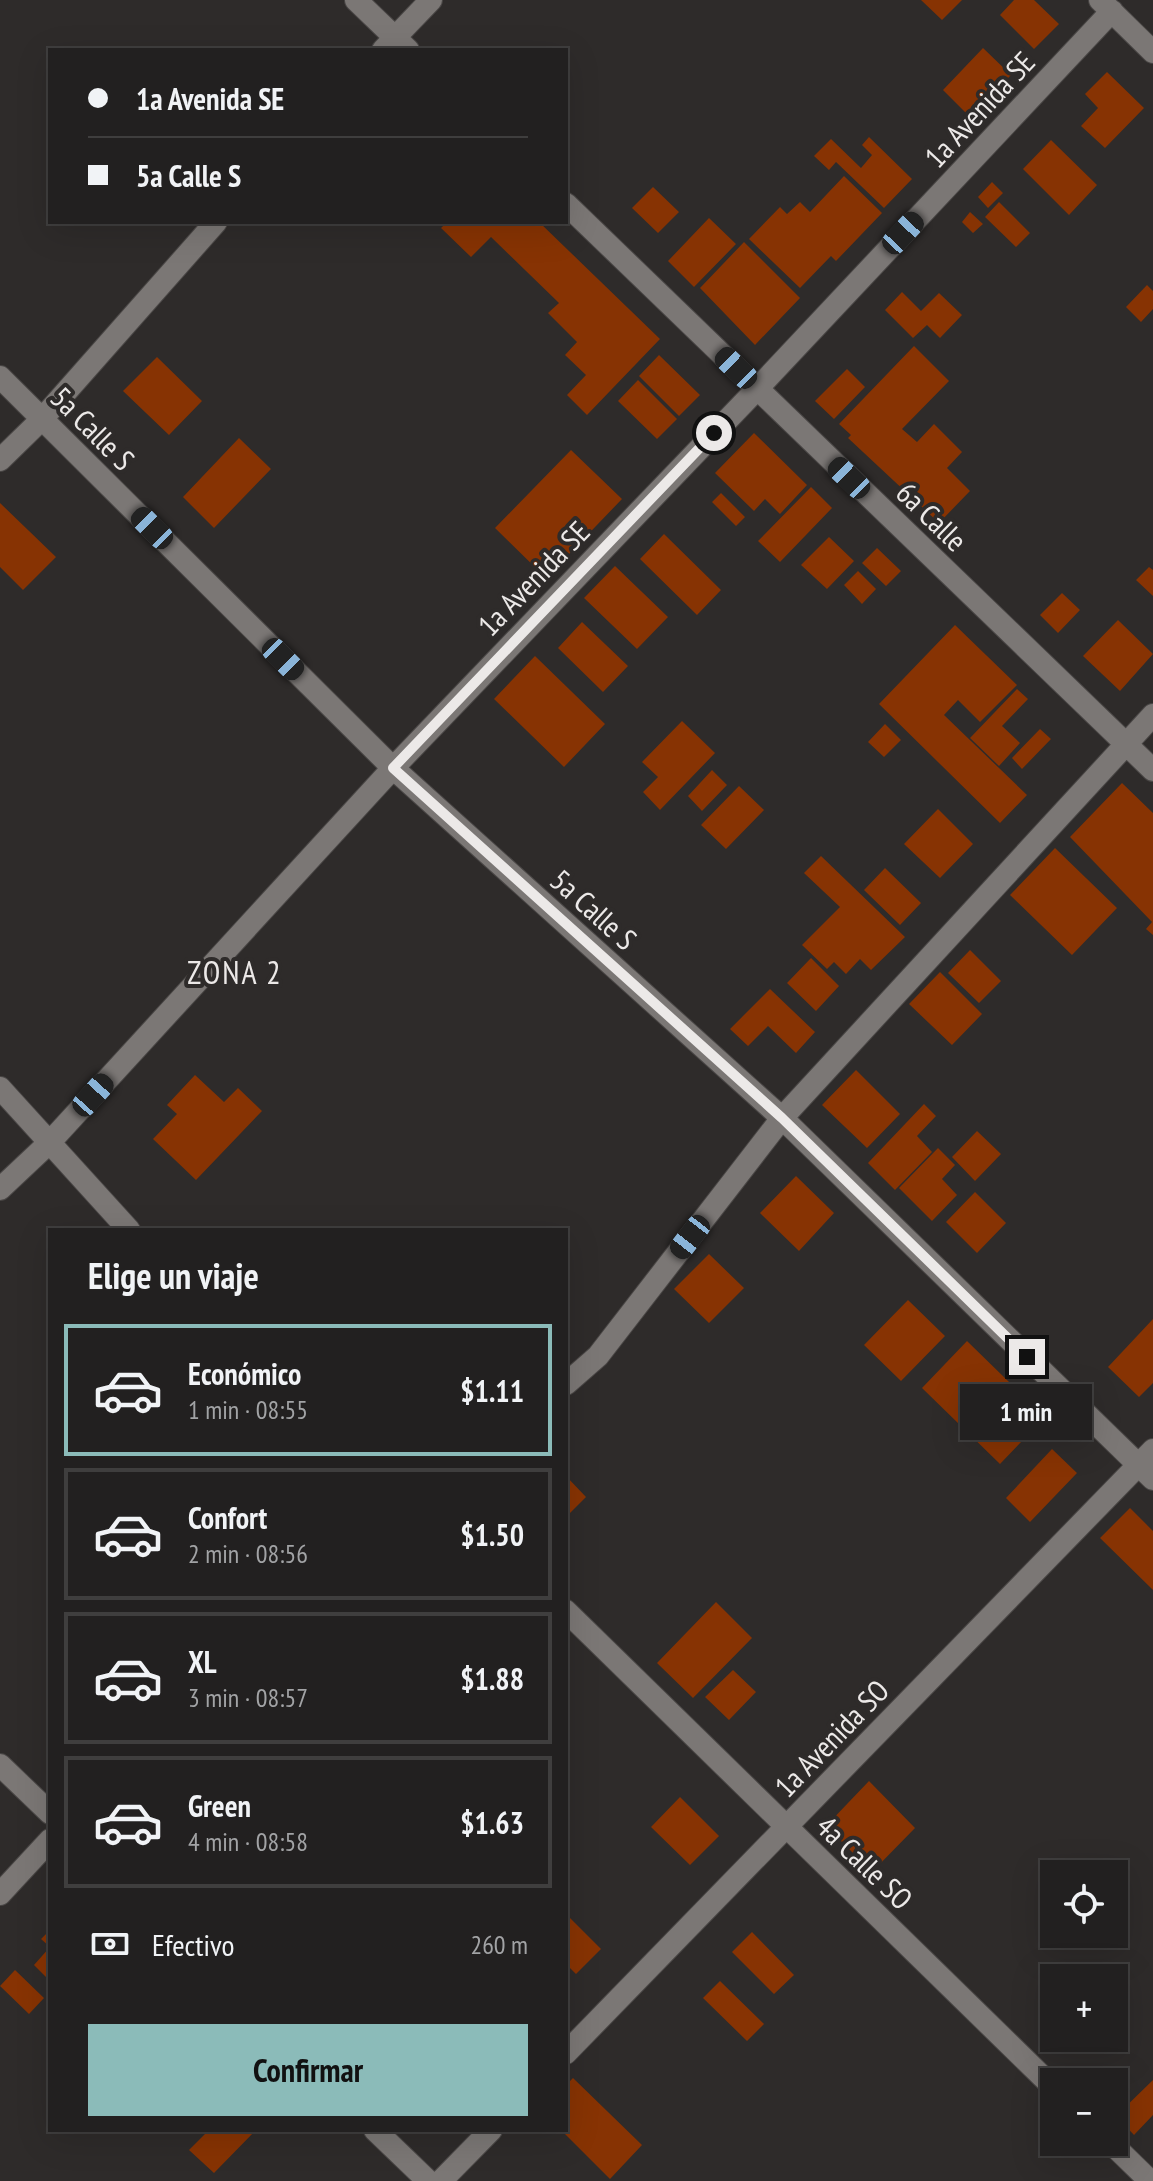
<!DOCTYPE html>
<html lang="es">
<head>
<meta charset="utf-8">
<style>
  :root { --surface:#222020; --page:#2a2829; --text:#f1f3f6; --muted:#a2a3a5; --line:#3f3e3e; --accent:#8bbbb9 }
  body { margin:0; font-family:"PT Sans Narrow",sans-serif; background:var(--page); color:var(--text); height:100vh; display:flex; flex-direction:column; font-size:30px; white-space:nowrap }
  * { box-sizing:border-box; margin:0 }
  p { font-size:26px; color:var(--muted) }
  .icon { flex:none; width:44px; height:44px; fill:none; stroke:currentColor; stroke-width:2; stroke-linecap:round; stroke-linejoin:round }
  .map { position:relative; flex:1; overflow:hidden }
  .side { position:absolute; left:48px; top:1228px; width:520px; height:904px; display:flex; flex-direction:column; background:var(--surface); border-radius:0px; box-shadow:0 8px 32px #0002,0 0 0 2px var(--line) }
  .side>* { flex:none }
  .hud { position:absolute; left:48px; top:48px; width:520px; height:176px; border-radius:0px; box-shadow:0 8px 32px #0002,0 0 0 2px var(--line); display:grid; align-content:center; height:176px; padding:0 40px; background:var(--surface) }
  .tools { position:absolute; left:1040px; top:1860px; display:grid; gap:16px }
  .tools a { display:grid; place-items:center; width:88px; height:88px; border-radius:0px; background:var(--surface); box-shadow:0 8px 32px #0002,0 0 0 2px var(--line); font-size:40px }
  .end { position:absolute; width:36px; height:36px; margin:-18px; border:10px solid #ece9e8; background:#111; box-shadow:0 0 0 4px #111 }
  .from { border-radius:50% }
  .bubble { position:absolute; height:56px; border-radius:0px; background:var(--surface); box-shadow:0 8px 32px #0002,0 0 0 2px var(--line); font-size:26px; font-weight:800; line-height:56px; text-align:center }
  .car { position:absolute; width:24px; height:48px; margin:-24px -12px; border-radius:10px; box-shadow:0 0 6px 2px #0007; background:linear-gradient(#222 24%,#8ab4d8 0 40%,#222 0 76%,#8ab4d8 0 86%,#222 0) }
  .hud b { display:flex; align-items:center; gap:28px; height:76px; font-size:30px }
  .hud b+b { border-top:2px solid var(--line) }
  .hud i { width:20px; height:20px; background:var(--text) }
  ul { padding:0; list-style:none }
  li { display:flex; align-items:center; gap:24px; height:132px; margin:0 16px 12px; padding:0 24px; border:4px solid var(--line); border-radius:0px }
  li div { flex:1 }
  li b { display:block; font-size:30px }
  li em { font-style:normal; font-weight:800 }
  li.current { border-color:var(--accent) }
  li>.icon { width:72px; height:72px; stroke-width:1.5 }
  h2 { padding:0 40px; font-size:36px; line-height:96px }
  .pay { display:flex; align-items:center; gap:20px; height:88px; padding:0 40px; font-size:30px }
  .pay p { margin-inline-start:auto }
  .primary-button { display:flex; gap:16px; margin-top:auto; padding:16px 40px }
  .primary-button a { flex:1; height:92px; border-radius:0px; background:var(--accent); color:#111; font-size:32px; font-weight:800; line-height:92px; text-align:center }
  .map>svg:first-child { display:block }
  .building { fill:#873303 }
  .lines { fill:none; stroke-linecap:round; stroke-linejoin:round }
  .minor-casing { stroke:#494645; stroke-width:24 }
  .minor { stroke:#7b7775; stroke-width:22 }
  .route { stroke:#ece9e8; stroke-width:10 }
  .labels { text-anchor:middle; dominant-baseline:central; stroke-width:8; stroke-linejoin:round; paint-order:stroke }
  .street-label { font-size:30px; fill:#ece9e8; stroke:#2e2b2a }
  .neighbourhood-label { font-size:32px; letter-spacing:2px; fill:#ece9e8; stroke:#2e2b2a }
</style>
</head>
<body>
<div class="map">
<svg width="1153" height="2181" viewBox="0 0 1153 2181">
  <rect width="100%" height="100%" fill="#2e2b2a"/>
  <!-- building -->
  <path class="building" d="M 921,0 L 962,0 L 942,20 Z
    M 1014,0 L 1034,0 L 1059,24 L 1034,49 L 1000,15 Z
    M 983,48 L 1011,75 L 970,117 L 943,90 Z
    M 1107,72 L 1144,108 L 1105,148 L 1081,126 L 1098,108 L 1085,94 Z
    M 869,137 L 912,179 L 884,208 L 836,162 L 829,170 L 814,156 L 831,139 L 861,168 L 872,155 L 862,145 Z
    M 1051,140 L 1097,185 L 1069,215 L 1023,169 Z
    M 844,176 L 882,213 L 836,261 L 831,256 L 800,288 L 749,239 L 780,207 L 787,214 L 800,202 L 810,212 Z
    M 992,182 L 1003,193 L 988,208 L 978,197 Z
    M 653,187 L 679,212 L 658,233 L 632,208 Z
    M 999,202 L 1030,233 L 1016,247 L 985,217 Z
    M 970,212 L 983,224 L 973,233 L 962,222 Z
    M 709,218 L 736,244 L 694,287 L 668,261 Z
    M 447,222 L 539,222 L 660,339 L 587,415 L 567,395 L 586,375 L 565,355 L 577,342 L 548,313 L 559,303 L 491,237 L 471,257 L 441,228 Z
    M 744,242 L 800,298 L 755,345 L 700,288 Z
    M 1147,285 L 1153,291 L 1153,309 L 1141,322 L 1126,307 Z
    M 902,292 L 921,311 L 939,293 L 962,315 L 940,338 L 927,325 L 913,338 L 885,310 Z
    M 914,346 L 949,381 L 902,429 L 917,442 L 934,424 L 962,452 L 947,468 L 970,491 L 939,523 L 848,438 L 851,435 L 839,424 Z
    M 659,355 L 700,395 L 679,416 L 639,376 Z
    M 157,357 L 202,401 L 169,435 L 123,391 Z
    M 847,369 L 865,387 L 834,419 L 815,401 Z
    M 638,380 L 677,419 L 657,439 L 618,401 Z
    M 754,433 L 807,485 L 780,514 L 765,499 L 754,511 L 715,473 Z
    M 239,438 L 271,469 L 214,528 L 183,497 Z
    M 571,450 L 622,499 L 546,578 L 495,528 Z
    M 811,487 L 832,508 L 780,562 L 758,541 Z
    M 721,493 L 745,517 L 736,526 L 712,502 Z
    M 0,503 L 56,557 L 23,590 L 0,567 Z
    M 664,534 L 721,590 L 697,615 L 640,559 Z
    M 829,537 L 854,561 L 827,589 L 801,565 Z
    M 877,548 L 901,571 L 886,586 L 862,563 Z
    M 615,566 L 668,617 L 637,649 L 584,598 Z
    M 1149,567 L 1153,570 L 1153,596 L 1136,580 Z
    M 858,571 L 876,589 L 862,604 L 844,585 Z
    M 1062,593 L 1080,610 L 1058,633 L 1040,615 Z
    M 1118,620 L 1153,654 L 1120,691 L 1083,656 Z
    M 582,622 L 628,666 L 603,692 L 558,648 Z
    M 955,625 L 1017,685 L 980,722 L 958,700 L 944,715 L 1027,795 L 1000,823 L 879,704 Z
    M 535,656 L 605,724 L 564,767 L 494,699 Z
    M 1017,689 L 1028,699 L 1002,726 L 1020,743 L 999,766 L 970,738 Z
    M 682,721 L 715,753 L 660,810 L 643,792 L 658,777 L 642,762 Z
    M 885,724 L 901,740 L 884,757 L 868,742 Z
    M 1040,729 L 1051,739 L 1022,769 L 1012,758 Z
    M 712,770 L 727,785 L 702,811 L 688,796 Z
    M 1122,783 L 1153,813 L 1153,935 L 1146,929 L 1152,922 L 1070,837 Z
    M 739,786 L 764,810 L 726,849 L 701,825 Z
    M 938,809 L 973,844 L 940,878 L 904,844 Z
    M 1055,848 L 1117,908 L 1072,955 L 1010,895 Z
    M 821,856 L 905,937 L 871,970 L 860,959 L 846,974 L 834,962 L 827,969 L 802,945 L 840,907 L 804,873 Z
    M 885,868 L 921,903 L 900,925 L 864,890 Z
    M 970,950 L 1001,981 L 979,1003 L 948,973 Z
    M 811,958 L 839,986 L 816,1011 L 787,983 Z
    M 940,972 L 982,1014 L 952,1045 L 909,1004 Z
    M 770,989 L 815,1032 L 796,1053 L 768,1026 L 748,1046 L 730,1029 Z
    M 856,1070 L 900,1114 L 867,1148 L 822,1105 Z
    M 195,1075 L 224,1102 L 238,1088 L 262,1111 L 196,1180 L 153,1139 L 177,1114 L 167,1105 Z
    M 924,1104 L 936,1116 L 917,1136 L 932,1152 L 895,1190 L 868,1163 Z
    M 977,1131 L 1001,1154 L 975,1181 L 952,1157 Z
    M 938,1148 L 955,1165 L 942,1179 L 957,1195 L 932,1221 L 899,1188 Z
    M 796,1176 L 834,1213 L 799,1251 L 760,1213 Z
    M 975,1192 L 1006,1223 L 977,1253 L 946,1222 Z
    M 709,1254 L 744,1288 L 709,1323 L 674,1289 Z
    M 908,1300 L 945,1336 L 901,1381 L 864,1345 Z
    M 1153,1319 L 1153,1383 L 1139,1397 L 1108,1367 Z
    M 967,1341 L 1045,1417 L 1000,1464 L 922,1388 Z
    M 1052,1449 L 1077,1473 L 1030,1522 L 1006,1498 Z
    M 566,1476 L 586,1497 L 566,1517 Z
    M 1130,1508 L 1153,1531 L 1153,1590 L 1100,1538 Z
    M 716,1602 L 752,1638 L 693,1698 L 657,1663 Z
    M 733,1670 L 756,1692 L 729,1720 L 705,1697 Z
    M 869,1781 L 915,1828 L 872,1872 L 826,1826 Z
    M 680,1797 L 719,1836 L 690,1865 L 651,1827 Z
    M 566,1914 L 601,1949 L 576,1974 L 566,1964 Z
    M 50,1930 L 50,1975 L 47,1978 L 34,1965 L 50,1947 L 41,1939 Z
    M 752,1932 L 794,1975 L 774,1994 L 732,1952 Z
    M 15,1970 L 44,1998 L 29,2014 L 0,1986 Z
    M 720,1981 L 764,2024 L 747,2041 L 703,1998 Z
    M 573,2078 L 642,2145 L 610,2179 L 561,2130 L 566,2130 L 566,2085 Z
    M 1153,2080 L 1153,2115 L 1134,2135 L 1116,2116 Z
    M 209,2130 L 256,2130 L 214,2173 L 189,2150 Z"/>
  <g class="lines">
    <!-- minor casing -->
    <g class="minor-casing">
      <path id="minor" d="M 356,0 L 408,50
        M 1100,0 L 1153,52
        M 383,50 L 431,0
        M 566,204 L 1153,770
        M 0,377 L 393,768 L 782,1118 L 1153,1479
        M 0,460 L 42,419 L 216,222
        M 0,1088 L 129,1230
        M 0,1189 L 50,1142 L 393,768 L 757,389 L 1112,11
        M 566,1384 L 598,1356 L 782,1118 L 1153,715
        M 566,1611 L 1054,2088
        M 0,1765 L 50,1813
        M 0,1894 L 50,1840
        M 566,2053 L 1153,1450
        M 375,2130 L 428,2181
        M 1110,2142 L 1150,2181
        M 441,2181 L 491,2130"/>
    </g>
    <!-- minor -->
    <use href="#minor" class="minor"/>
  </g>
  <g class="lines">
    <!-- route -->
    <path class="route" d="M 714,433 L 393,768 L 782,1118 L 1027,1357"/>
  </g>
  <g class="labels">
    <!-- street labels -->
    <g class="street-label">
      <text transform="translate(979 109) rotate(-47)">1a Avenida SE</text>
      <text transform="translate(93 428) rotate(45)">5a Calle S</text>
      <text transform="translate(932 516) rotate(44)">6a Calle</text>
      <text transform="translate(533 578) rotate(-46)">1a Avenida SE</text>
      <text transform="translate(594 909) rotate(42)">5a Calle S</text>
      <text transform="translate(831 1738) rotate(-46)">1a Avenida SO</text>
      <text transform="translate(865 1862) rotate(44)">4a Calle SO</text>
    </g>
    <!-- neighbourhood labels -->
    <g class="neighbourhood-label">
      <text x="235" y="972">ZONA 2</text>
    </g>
  </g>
</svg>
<div class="tools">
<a><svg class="icon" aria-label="locate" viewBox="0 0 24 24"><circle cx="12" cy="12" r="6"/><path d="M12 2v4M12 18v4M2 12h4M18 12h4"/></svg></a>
<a>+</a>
<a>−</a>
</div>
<i class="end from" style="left:714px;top:433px"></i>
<i class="end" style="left:1027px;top:1357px"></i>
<div class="bubble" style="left:960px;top:1384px;width:132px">1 min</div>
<i class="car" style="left:903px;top:233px;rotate:43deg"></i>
<i class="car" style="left:736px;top:368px;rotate:314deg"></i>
<i class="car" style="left:849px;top:478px;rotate:314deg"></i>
<i class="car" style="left:152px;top:528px;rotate:315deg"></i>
<i class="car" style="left:283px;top:659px;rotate:135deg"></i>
<i class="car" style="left:93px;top:1095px;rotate:42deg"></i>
<i class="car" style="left:690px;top:1237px;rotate:218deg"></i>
<div class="hud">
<b><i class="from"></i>1a Avenida SE</b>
<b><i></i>5a Calle S</b>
</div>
<section class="side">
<h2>Elige un viaje</h2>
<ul>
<li class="current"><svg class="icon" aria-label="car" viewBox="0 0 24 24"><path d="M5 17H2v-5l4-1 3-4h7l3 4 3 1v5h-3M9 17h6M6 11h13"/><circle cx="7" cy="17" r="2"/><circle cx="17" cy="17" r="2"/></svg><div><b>Económico</b><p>1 min · 08:55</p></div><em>$1.11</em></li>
<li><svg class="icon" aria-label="car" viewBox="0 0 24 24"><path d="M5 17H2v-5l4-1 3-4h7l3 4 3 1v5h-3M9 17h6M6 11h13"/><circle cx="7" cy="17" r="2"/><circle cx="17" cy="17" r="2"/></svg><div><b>Confort</b><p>2 min · 08:56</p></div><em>$1.50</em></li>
<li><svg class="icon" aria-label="car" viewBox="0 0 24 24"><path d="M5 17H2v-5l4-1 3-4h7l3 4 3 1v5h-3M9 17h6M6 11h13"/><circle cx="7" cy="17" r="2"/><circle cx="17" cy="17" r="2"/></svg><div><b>XL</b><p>3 min · 08:57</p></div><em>$1.88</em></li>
<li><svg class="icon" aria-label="car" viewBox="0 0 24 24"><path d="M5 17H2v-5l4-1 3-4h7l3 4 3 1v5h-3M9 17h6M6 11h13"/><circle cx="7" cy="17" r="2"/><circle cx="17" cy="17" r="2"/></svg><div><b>Green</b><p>4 min · 08:58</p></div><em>$1.63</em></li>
</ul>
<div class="pay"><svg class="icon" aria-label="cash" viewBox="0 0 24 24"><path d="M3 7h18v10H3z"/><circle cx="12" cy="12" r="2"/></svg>Efectivo<p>260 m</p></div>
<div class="primary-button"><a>Confirmar</a></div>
</section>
</div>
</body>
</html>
